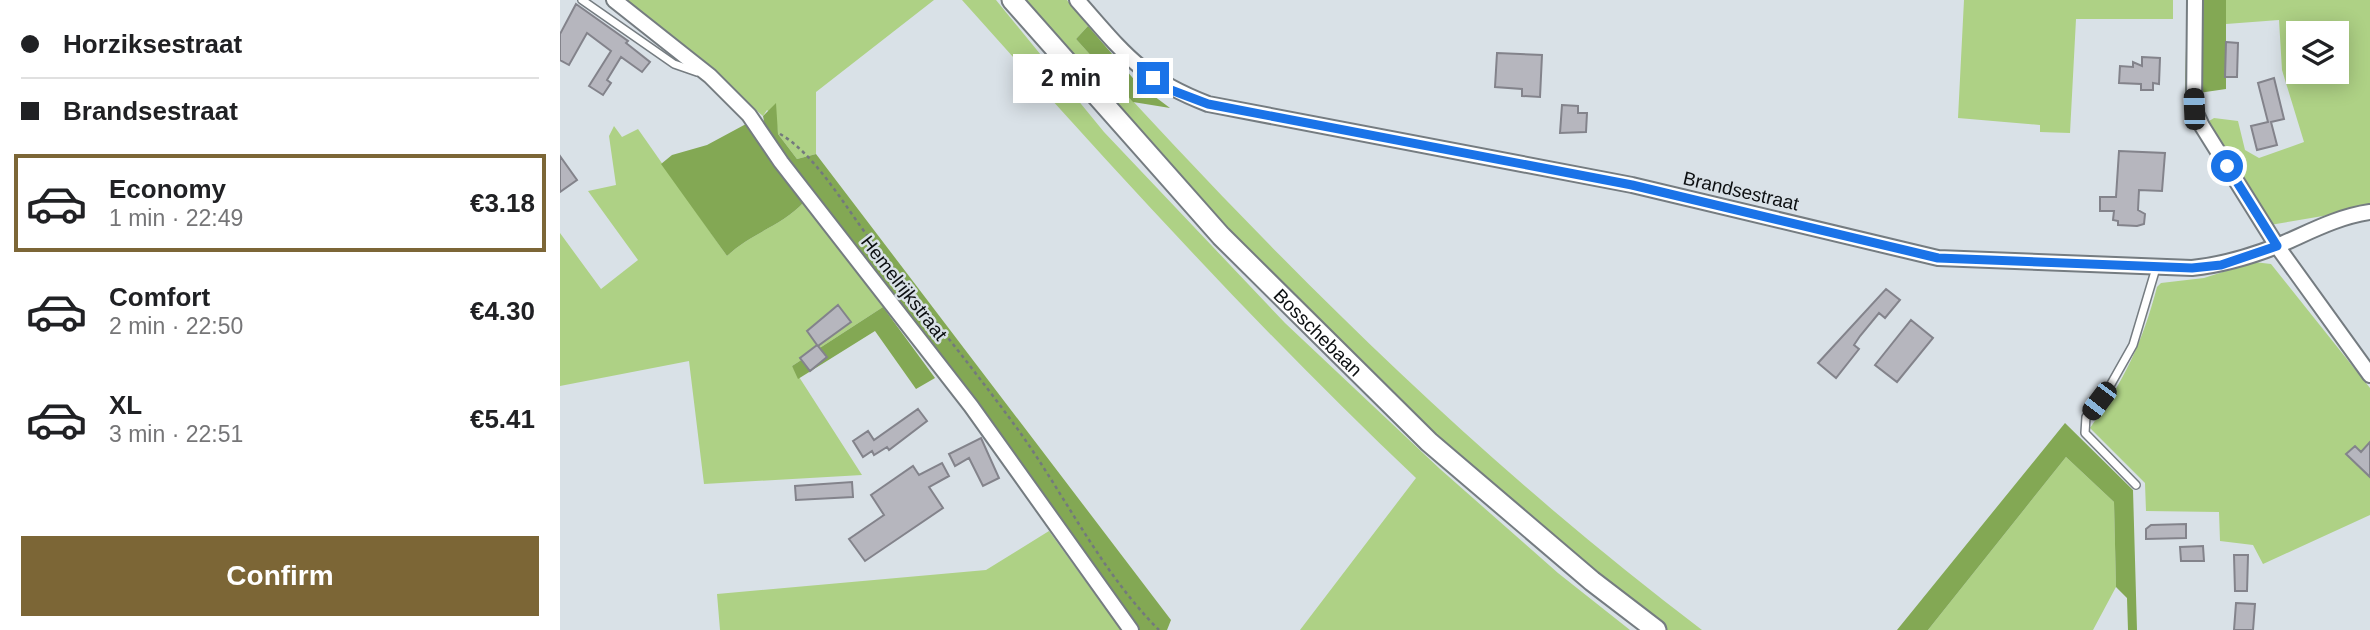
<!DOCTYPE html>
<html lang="en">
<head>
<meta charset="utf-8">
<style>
  :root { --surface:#fff; --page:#f6f6f6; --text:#202124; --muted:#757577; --line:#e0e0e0; --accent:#7c6636 }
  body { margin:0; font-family:Helvetica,sans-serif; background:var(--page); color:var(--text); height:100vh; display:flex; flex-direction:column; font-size:26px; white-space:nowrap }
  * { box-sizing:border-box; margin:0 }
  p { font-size:23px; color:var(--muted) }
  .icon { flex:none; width:38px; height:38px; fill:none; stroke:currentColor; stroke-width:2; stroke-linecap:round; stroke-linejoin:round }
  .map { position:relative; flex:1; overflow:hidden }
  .drawer { display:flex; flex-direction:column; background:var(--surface); width:560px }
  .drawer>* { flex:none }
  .guide { display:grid; align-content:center; height:154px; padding:0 21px; background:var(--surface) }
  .buttons { position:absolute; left:1726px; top:21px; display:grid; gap:14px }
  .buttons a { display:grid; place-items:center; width:63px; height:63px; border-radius:0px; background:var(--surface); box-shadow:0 4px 18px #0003; font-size:35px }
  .end { position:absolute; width:32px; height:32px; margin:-16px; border:9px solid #1a73e8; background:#fff; box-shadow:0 0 0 4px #fff }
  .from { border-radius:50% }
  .bubble { position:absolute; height:49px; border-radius:0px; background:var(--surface); box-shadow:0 4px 18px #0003; font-size:23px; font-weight:800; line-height:49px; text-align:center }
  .car { position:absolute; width:21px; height:42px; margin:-21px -10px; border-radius:9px; box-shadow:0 0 5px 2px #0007; background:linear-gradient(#222 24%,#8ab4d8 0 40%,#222 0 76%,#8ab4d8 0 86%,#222 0) }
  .guide b { display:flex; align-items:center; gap:24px; height:66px; font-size:26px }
  .guide b+b { border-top:2px solid var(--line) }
  .guide i { width:18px; height:18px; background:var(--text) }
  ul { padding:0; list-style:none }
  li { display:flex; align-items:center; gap:21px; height:98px; margin:0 14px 10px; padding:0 7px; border:4px solid transparent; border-radius:0px }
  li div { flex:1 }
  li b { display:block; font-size:26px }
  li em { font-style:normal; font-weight:800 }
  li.current { border-color:var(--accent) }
  li>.icon { width:63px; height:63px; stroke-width:1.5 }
  .button { display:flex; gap:14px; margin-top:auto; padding:14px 21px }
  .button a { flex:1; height:80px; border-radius:0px; background:var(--accent); color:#fff; font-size:28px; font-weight:800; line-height:80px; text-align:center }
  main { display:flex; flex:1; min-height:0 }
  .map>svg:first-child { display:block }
  .green { fill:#aed185; fill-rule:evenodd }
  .forest { fill:#83a854 }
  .building { fill:#b6b6be; stroke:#83838b; stroke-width:2 }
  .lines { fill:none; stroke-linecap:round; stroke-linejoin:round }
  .service-casing { stroke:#757c81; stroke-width:10 }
  .minor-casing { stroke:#757c81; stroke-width:18 }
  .secondary-casing { stroke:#757c81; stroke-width:23 }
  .path { stroke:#73797d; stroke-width:2.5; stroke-dasharray:3.5 3.5; stroke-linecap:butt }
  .service { stroke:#fff; stroke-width:7 }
  .minor { stroke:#fff; stroke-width:14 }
  .secondary { stroke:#fff; stroke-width:19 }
  .route { stroke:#1a73e8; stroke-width:9 }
  .labels { text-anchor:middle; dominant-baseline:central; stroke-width:5; stroke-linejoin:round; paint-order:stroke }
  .street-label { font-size:19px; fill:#0c0f11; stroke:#d9e1e7 }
</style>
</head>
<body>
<main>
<section class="drawer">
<div class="guide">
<b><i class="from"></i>Horziksestraat</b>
<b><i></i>Brandsestraat</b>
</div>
<ul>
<li class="current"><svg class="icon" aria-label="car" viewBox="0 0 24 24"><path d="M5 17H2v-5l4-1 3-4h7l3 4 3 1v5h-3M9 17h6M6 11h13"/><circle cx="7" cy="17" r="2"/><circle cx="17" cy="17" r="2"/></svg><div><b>Economy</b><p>1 min · 22:49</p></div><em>€3.18</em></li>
<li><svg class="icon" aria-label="car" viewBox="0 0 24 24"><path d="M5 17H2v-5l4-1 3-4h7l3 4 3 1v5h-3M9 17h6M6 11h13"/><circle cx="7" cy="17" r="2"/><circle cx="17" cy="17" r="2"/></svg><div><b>Comfort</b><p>2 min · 22:50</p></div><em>€4.30</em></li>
<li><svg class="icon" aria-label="car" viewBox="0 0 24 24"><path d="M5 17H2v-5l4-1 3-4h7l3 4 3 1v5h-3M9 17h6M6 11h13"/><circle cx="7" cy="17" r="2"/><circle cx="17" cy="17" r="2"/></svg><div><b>XL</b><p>3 min · 22:51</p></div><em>€5.41</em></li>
</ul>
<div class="button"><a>Confirm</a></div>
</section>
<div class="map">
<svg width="1810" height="630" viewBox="0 0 1810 630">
  <rect width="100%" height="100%" fill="#d9e1e7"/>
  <!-- green -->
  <path class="green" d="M 61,0 L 374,0 L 256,92 L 256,154 L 237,159 L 218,134 L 216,118 L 207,110 L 203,116 Z
    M 402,0 L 436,0 L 544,132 L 725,323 L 880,469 L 998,573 L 1070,630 L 740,630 L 856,478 C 696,327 549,164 402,0 Z
    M 460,0 L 507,0 L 528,26 L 516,39 C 709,252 913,457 1142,630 L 1102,630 L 953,508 L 734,304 Z
    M 1404,0 L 1613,0 L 1613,19 L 1516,19 L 1510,133 L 1480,132 L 1480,125 L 1398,118 Z
    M 1666,0 L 1810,0 L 1810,208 L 1710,225 L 1638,128 L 1654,118 L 1678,121 L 1685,150 L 1699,158 L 1744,142 L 1722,70 L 1719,20 L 1666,24 ZM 1738,33 L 1776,33 L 1776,72 L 1738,72 Z
    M 54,126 L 62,137 L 78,129 L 167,256 C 191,233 222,226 244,202 L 323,307 L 232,366 L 302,475 L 144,484 L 129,361 L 0,386 L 0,233 L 41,289 L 78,260 L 28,191 L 56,185 L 49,136 Z
    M 1694,262 L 1711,264 L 1810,388 L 1810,515 L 1703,564 L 1693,545 L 1660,541 L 1659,512 L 1586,511 L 1585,483 L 1530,428 C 1564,381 1582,344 1597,287 L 1601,283 L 1644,278 Z
    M 1506,457 L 1554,502 L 1556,587 L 1533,630 L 1368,630 Z
    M 489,531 L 561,630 L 160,630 L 157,594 L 426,570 Z"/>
  <!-- forest -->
  <path class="forest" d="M 1627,0 L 1666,0 L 1666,89 L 1625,95 Z
    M 528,26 L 578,84 L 610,108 L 573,102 L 516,39 Z
    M 216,103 L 218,134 L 237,159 L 256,154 L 611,620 L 607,630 L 575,630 L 206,131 L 203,116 Z
    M 186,124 L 244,202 C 222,226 191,233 167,256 L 101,164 L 112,155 L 147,145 Z
    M 323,307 L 375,378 L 356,389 L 315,331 L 238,379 L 232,366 Z
    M 1505,423 L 1573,490 L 1577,630 L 1568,630 L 1567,598 L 1556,587 L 1554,502 L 1506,457 L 1368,630 L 1337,630 Z"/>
  <!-- building -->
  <path class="building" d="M 16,4 L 68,41 L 66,43 L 90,62 L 82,72 L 61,57 L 47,80 L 51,83 L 43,95 L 29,86 L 51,51 L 27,33 L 9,65 L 0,60 L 0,34 Z
    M 1666,42 L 1678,43 L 1677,77 L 1665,77 Z
    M 937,53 L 982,55 L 980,97 L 962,96 L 962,89 L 935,87 Z
    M 1582,57 L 1600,58 L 1599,84 L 1593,83 L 1593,90 L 1581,90 L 1581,84 L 1559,83 L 1560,66 L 1573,67 L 1573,62 L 1582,66 Z
    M 1714,78 L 1724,119 L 1711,122 L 1717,145 L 1697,150 L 1691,126 L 1708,122 L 1698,83 Z
    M 1002,105 L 1018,106 L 1018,113 L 1027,113 L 1026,132 L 1000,133 Z
    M 1559,151 L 1605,153 L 1602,191 L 1579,190 L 1578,210 L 1585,214 L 1584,224 L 1577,226 L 1558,225 L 1558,221 L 1553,220 L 1554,211 L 1540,211 L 1540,197 L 1556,197 Z
    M 0,156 L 17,180 L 0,192 Z
    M 1326,289 L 1340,300 L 1325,318 L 1319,313 L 1300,336 L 1294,345 L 1299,349 L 1276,378 L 1258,363 Z
    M 278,305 L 291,322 L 258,346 L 267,357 L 250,371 L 240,358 L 257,345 L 247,331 Z
    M 1351,320 L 1373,338 L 1337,382 L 1315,365 Z
    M 358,409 L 367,421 L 329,450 L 327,447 L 314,455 L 312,451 L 303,457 L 293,441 L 308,431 L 314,440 Z
    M 421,438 L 439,478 L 423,486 L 409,458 L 395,466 L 389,454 Z
    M 1810,442 L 1810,477 L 1786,454 L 1795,446 L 1801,452 Z
    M 382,463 L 389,476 L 369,487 L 383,508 L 305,561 L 289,539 L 324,515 L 311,495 L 353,466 L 359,475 Z
    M 292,482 L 293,497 L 236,500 L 235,486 Z
    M 1626,524 L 1626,538 L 1586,539 L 1586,529 L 1591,525 Z
    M 1643,546 L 1644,561 L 1621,561 L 1620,547 Z
    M 1674,555 L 1688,555 L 1687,591 L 1675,591 Z
    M 1676,603 L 1695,604 L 1693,630 L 1674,630 Z"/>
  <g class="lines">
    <!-- service casing -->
    <g class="service-casing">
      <path id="service" d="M 22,0 L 114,64 L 137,72
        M 1576,485 L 1525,433 L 1526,417 L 1551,384 L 1573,345 L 1596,268"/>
    </g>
    <!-- minor casing -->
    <g class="minor-casing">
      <path id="minor" d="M 54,0 L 150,76 L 189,115 L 221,162 L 411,406 L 571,630
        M 517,0 C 563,52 580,78 648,104 L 1072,185 L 1378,258 L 1632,268 C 1661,265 1689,257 1717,246 C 1748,233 1776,217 1810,212
        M 1635,0 L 1634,109 L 1642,126 L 1717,246 L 1810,375"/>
    </g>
    <!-- secondary casing -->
    <g class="secondary-casing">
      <g id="secondary">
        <path id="s1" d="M 452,0 L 661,236 L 869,442 L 1032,581 L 1096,630"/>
      </g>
    </g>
    <!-- path -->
    <path class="path" d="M 220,134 C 254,153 285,206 309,238 C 359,302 411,365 459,431 C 506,497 541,572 599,630"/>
    <!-- service -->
    <use href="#service" class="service"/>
    <!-- minor -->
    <use href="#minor" class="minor"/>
    <!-- secondary -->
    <use href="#secondary" class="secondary"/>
  </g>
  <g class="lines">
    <!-- route -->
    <path class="route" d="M 593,78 L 611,90 L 648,104 L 1072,185 L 1378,258 L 1632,268 L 1661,265 L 1717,246 L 1667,166"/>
  </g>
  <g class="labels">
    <!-- street labels -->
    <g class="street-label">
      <text transform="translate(1181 191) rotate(13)">Brandsestraat</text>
      <text transform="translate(344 288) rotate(52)">Hemelrijkstraat</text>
      <text stroke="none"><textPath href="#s1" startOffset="452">Bosschebaan</textPath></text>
    </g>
  </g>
</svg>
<div class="buttons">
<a><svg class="icon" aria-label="layers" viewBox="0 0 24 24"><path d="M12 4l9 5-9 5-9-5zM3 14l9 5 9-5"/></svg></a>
</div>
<i class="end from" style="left:1667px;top:166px"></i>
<i class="end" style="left:593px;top:78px"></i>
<div class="bubble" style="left:453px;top:54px;width:116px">2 min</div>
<i class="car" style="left:1634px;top:109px;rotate:358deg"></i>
<i class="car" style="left:1539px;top:401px;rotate:217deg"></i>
</div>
</main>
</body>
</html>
